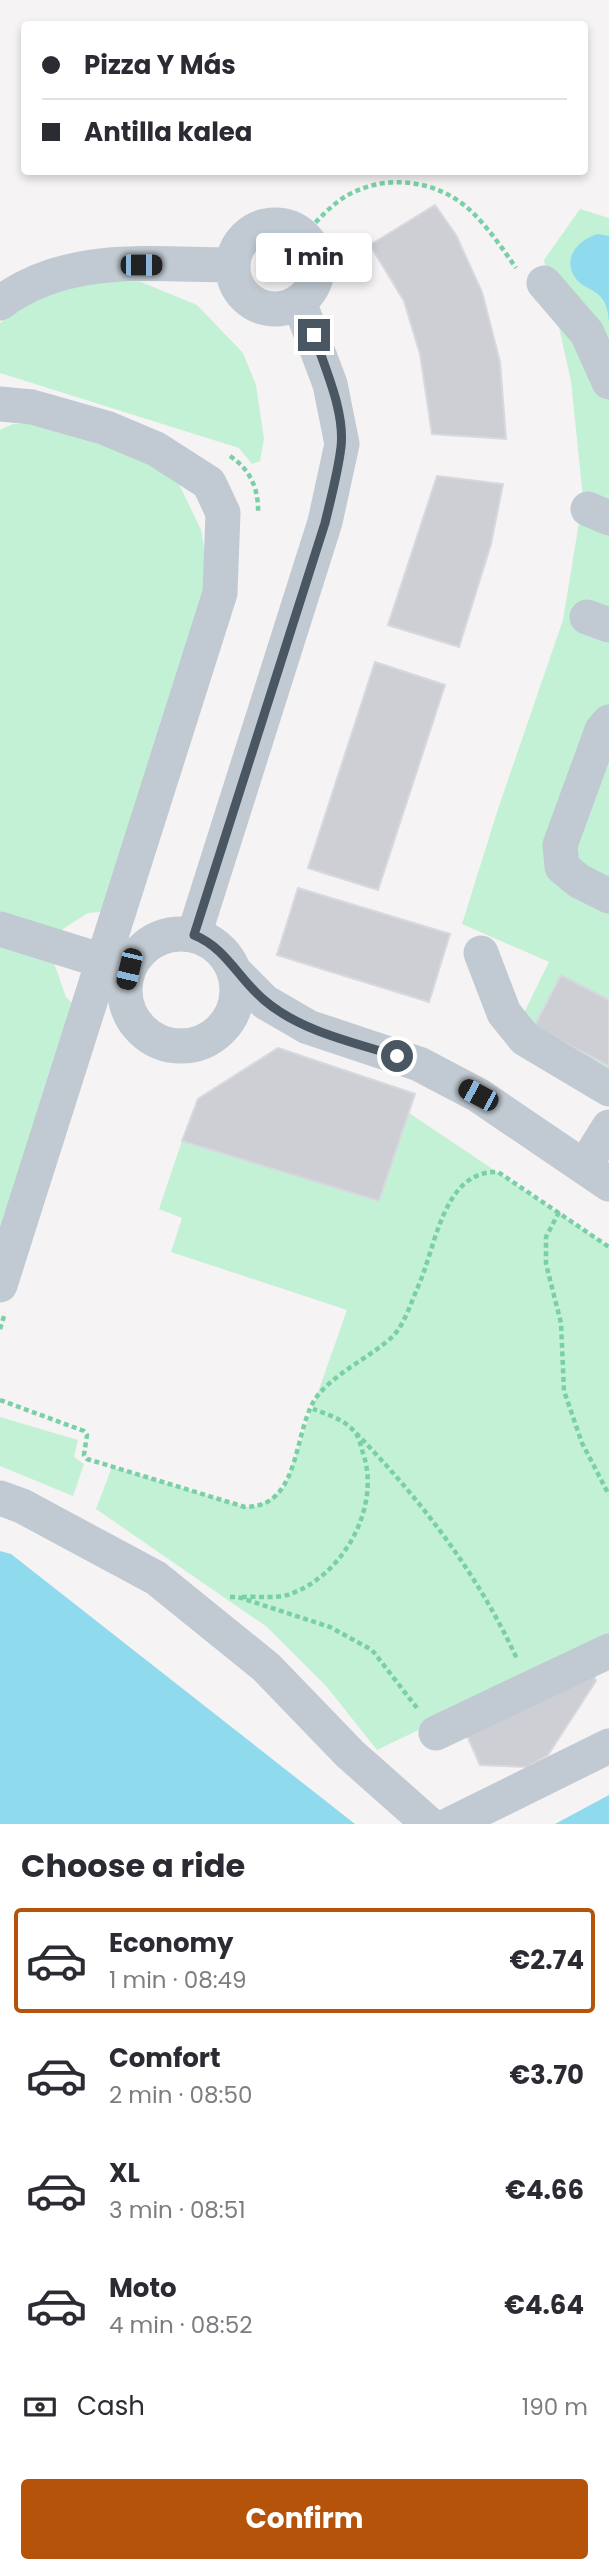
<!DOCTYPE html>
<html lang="en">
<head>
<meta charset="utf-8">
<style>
  :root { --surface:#fff; --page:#f7f7f7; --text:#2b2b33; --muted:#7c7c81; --line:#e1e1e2; --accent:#b45309 }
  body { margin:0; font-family:Poppins,sans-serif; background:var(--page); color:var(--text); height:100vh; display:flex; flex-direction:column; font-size:26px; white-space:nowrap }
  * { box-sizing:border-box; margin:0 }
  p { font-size:23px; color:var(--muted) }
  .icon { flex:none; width:38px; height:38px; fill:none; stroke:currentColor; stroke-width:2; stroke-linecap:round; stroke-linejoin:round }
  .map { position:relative; height:1824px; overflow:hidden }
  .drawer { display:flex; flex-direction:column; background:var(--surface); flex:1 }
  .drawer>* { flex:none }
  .guide { position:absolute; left:21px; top:21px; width:567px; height:154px; border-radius:7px; box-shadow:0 4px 10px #0003; display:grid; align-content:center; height:154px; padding:0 21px; background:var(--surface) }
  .end { position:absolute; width:32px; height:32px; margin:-16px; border:9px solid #4a5661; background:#fff; box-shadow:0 0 0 4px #fff }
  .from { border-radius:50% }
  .bubble { position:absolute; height:49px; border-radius:7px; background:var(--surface); box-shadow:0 4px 10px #0003; font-size:23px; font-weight:700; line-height:49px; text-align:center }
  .car { position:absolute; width:21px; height:42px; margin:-21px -10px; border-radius:9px; box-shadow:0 0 5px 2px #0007; background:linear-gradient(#222 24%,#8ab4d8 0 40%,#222 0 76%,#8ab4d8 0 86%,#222 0) }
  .guide b { display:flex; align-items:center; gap:24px; height:66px; font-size:26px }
  .guide b+b { border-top:2px solid var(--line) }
  .guide i { width:18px; height:18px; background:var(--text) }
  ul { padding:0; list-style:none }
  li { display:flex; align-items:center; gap:21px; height:105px; margin:0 14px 10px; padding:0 7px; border:4px solid transparent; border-radius:7px }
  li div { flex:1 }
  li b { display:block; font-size:26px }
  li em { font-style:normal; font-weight:700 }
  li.current { border-color:var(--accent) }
  li>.icon { width:63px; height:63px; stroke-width:1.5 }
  h2 { padding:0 21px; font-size:32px; line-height:84px }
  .pay { display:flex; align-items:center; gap:18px; height:77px; padding:0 21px; font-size:26px }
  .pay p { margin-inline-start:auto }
  .primary-button { display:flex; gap:14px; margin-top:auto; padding:14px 21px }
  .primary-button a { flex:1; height:80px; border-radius:7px; background:var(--accent); color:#fff; font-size:28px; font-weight:700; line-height:80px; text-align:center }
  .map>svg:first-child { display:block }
  .green { fill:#c3f1d5 }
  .water { fill:#90daee }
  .building { fill:#cdcfd5; stroke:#d7d9de; stroke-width:2 }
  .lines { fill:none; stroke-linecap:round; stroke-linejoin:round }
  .path { stroke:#7ad0a6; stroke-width:4.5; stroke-dasharray:5 3.5; stroke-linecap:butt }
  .minor { stroke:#c1cad2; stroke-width:35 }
  .route { stroke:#4a5661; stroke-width:9 }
</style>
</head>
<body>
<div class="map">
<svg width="609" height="1824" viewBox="0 0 609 1824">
  <rect width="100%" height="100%" fill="#f5f3f3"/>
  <!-- green -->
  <path class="green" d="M 580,209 L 609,218 L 609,1072 L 518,1025 L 549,962 L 462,924 L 498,809 L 563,620 L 583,498 L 571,381 L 544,260 Z
    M 87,281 L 141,282 L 197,305 L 243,353 L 256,385 L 264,439 L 260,461 L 252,464 L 239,448 L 0,373 L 0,323 L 37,298 Z
    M 13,424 L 66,424 L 114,437 L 179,484 L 201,530 L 210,579 L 110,911 L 88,913 L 58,932 L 0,914 L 0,430 Z
    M 0,946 L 54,963 L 66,997 L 80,1011 L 0,1269 Z
    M 409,1113 L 609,1247 L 609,1638 L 377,1750 L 327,1687 L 267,1627 L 96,1509 L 112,1467 L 245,1507 C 263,1507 273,1498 285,1486 L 347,1310 L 171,1252 L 182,1218 L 159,1209 L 182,1141 L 379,1201 Z
    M 0,1417 L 78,1440 L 74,1457 L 84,1464 L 73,1496 L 0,1466 Z"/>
  <!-- water -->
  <path class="water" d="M 598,234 L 609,236 L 609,322 C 608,312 607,303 600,296 C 593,289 583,287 577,280 C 560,260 578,239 598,234 Z
    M 0,1551 L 11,1554 L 355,1824 L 0,1824 Z
    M 609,1795 L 609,1824 L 555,1824 Z"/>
  <!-- building -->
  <path class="building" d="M 435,205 L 456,235 L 482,292 L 500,362 L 506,439 L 432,434 L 420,354 L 404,301 L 370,245 Z
    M 437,476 L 503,484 L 491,544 L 459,647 L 388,625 Z
    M 375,662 L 445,685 L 378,890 L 308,868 Z
    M 298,888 L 450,934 L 429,1002 L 277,955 Z
    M 561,975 L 609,1000 L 609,1066 L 534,1027 Z
    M 278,1048 L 415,1094 L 379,1201 L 182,1141 L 198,1099 Z
    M 590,1667 L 596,1681 L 548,1755 L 527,1767 L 480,1765 L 465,1731 Z"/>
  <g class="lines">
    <!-- path -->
    <path class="path" d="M 304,235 C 316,222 328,208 343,198 C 384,172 439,179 473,213 C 489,229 503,249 516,268
      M 230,456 C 251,470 259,490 258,514
      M 559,1212 L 546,1237 L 546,1264 L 561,1323 L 564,1391 L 582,1443 L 609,1495
      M 0,1329 L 4,1316
      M 0,1400 L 84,1431 L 87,1435 L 84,1455 L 87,1459 L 245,1507 C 303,1507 292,1428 318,1395 C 338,1371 371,1357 393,1336 C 404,1325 411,1303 417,1289 C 436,1249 442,1170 498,1172 L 609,1247
      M 356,1433 C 421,1500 478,1574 517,1659
      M 230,1597 L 238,1597 L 330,1627 L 372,1650 L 417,1708
      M 242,1597 C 257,1596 277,1599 290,1594 C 342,1576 380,1510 364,1456 C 361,1449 360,1437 354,1431 C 343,1419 327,1414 313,1409"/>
    <!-- minor -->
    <path class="minor" d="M233 267a42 42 0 1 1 84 0a42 42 0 1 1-84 0Z
      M 544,283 L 587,333 L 609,382
      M 0,303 C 68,252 153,265 233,265
      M 0,404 L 32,407 L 106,428 L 156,449 L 209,483 L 223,513 L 220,593 L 0,1285
      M 588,509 L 609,518
      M 587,617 L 609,625
      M 609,722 L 602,730 L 560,845 L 562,867 L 579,881 L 609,896
      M 0,929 L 122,967
      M125 990a56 56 0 1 1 112 0a56 56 0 1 1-112 0Z
      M 194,935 L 325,522 L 342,444 L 330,384 L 299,302
      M 481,953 L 504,1013 L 525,1039 L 609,1089
      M 235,972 L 265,1002 L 308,1027 L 419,1064 L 478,1095 L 609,1184
      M 584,1167 L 609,1127
      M 0,1498 L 22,1506 L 156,1578 L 266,1667 L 350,1754 L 429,1824
      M 436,1733 L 609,1651
      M 451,1824 L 609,1746"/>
  </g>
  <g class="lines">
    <!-- route -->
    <path class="route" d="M 314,335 C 325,369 345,411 341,447 C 338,472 331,498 325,523 L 194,935 C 226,948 238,978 264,1000 C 300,1031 352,1042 397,1056"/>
  </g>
</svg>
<i class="end from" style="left:397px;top:1056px"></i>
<i class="end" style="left:314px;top:335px"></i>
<div class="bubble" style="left:256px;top:233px;width:116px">1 min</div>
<i class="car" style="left:141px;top:265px;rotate:90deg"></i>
<i class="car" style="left:129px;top:969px;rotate:193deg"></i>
<i class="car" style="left:478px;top:1095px;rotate:298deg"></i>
<div class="guide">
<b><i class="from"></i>Pizza Y Más</b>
<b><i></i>Antilla kalea</b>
</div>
</div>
<section class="drawer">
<h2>Choose a ride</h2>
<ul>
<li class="current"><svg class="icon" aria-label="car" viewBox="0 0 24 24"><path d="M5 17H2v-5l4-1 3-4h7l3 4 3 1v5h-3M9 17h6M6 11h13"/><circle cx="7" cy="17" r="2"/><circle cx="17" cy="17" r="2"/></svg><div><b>Economy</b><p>1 min · 08:49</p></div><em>€2.74</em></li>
<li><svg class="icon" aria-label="car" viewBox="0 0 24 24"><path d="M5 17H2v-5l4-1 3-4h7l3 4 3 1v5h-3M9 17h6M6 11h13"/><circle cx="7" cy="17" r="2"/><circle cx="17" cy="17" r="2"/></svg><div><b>Comfort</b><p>2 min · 08:50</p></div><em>€3.70</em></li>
<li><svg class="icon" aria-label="car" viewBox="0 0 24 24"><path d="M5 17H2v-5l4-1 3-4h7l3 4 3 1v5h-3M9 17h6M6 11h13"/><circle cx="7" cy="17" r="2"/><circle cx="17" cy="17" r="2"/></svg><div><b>XL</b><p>3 min · 08:51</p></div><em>€4.66</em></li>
<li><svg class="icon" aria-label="car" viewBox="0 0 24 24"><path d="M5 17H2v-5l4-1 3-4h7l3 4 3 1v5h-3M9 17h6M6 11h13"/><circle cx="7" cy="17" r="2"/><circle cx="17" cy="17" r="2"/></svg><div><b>Moto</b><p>4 min · 08:52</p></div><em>€4.64</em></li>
</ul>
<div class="pay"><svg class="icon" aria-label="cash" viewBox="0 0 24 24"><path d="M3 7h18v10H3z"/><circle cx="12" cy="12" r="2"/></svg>Cash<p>190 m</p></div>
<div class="primary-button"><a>Confirm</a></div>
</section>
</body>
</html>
